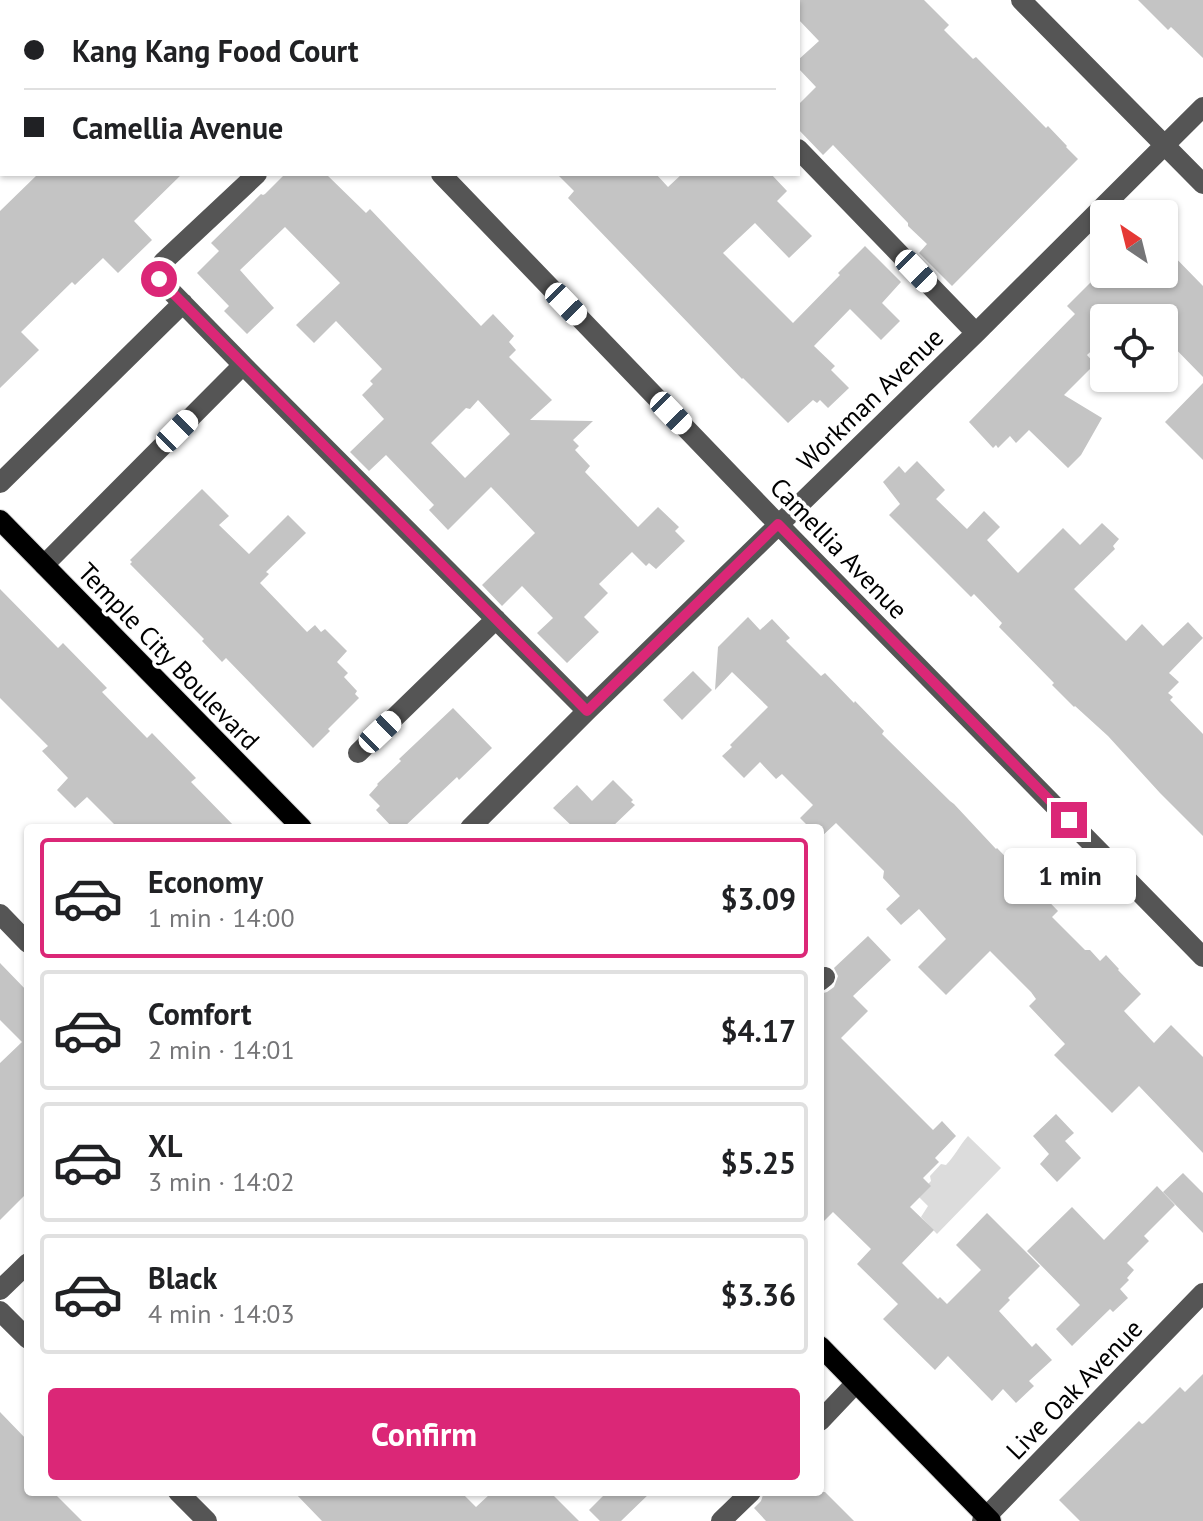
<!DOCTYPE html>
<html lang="en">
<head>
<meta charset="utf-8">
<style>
  :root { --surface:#fff; --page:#f6f6f6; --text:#202124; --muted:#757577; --line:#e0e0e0; --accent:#db2777 }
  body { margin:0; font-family:"PT Sans",sans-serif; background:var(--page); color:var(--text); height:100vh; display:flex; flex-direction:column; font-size:30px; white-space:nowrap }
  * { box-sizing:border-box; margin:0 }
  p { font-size:26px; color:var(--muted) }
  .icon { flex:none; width:44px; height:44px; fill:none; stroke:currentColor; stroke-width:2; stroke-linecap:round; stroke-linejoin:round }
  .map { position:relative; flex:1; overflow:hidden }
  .panel { position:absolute; left:24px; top:824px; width:800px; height:672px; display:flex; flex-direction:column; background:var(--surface); border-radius:8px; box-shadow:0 2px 6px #0004 }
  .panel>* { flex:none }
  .guide { position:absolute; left:0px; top:0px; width:800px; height:176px; box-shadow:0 2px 6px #0004; display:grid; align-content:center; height:176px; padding:0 24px; background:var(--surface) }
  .needle { width:52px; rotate:325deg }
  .tools { position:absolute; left:1090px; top:200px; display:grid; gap:16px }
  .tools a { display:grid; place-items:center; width:88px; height:88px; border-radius:8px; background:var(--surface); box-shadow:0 2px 6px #0004; font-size:40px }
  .end { position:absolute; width:36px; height:36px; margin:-18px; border:10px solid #db2777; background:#fff; box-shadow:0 0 0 4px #fff }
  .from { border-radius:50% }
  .bubble { position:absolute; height:56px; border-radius:8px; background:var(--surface); box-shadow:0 2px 6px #0004; font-size:26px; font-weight:700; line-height:56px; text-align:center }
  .car { position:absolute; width:24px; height:48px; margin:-24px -12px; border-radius:10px; box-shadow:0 0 6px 2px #0007; background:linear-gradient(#fff 24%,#345 0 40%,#fff 0 76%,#345 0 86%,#fff 0) }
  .guide b { display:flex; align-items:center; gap:28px; height:76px; font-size:30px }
  .guide b+b { border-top:2px solid var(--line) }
  .guide i { width:20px; height:20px; background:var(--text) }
  ul { padding:14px 0 0; list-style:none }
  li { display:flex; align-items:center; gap:24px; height:120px; margin:0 16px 12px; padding:0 8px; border:4px solid var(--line); border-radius:8px }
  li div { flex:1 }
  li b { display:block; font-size:30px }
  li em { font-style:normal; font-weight:700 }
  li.selected { border-color:var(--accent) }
  li>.icon { width:72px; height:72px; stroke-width:1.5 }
  .primary-button { display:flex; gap:16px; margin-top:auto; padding:16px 24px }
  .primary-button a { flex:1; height:92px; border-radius:8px; background:var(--accent); color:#fff; font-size:32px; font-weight:700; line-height:92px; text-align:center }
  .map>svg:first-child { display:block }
  .green { fill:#dcdcdc }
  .building { fill:#c4c4c4; fill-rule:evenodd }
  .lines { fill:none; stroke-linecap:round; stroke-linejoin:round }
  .major-casing { stroke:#dbdbdb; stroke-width:22 }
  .minor { stroke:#555; stroke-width:20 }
  .major { stroke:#000; stroke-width:20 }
  .route { stroke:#db2777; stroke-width:10 }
  .labels { text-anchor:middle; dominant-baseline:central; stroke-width:7; stroke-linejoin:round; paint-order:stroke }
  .street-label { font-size:26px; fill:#000; stroke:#fff }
</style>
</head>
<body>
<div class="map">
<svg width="1203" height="1521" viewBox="0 0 1203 1521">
  <rect width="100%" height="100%" fill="#fff"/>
  <!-- green -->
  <path class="green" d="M 968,1136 L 1001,1168 L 937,1234 L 921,1217 L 928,1206 L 917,1195 L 931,1181 L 930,1176 L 941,1164 L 946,1165 C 955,1156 959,1146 968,1136 Z"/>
  <!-- building -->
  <path class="building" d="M 798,0 L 924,0 L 949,25 L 944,30 L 973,59 L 976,57 L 1046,128 L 1048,126 L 1067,146 L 1066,147 L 1078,159 L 952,286 L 919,253 L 927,244 L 908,226 L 908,223 L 833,145 L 823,155 L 798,129 L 798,105 L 816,87 L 798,68 L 798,60 L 819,41 L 798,19 Z
    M 1138,0 L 1203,0 L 1203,58 L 1171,27 L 1168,30 Z
    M 38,174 L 182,174 L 134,221 L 152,240 L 118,273 L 103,258 L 75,285 L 72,282 L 21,332 L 39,350 L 0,388 L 0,211 Z
    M 285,174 L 326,174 L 366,213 L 370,209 L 481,326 L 493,314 L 514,336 L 509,342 L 516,350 L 509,357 L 552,400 L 530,420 L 593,421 L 573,440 L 579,446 L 575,450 L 590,466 L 585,472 L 638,527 L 658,507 L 679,527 L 675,531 L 685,541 L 656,569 L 649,563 L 646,566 L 632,552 L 599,584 L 608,593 L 584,617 L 599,632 L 567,663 L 537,633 L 553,618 L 522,586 L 502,606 L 482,585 L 535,533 L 491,487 L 448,530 L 429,510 L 434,505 L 386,455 L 369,471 L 350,452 L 384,419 L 362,395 L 373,384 L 370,381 L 382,369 L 336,321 L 314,343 L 296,325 L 340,283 L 285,227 L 240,270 L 274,308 L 247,334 L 224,311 L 229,306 L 197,273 L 219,251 L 211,243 L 261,194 L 263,195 L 265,194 ZM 478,400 L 510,434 L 465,478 L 431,443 L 466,408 L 470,409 Z
    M 557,174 L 656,174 L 668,187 L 682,174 L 771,174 L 787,191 L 777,201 L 812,236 L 789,258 L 755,223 L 723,253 L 793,323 L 840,275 L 838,273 L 865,246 L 901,282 L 882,303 L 900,321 L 881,340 L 850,309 L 814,346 L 835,366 L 831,370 L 849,388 L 828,408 L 820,400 L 817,403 L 813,400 L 788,423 L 743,378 L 742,379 L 568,198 L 574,191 Z
    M 1164,246 L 1203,286 L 1203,377 L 1164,337 L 1164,318 L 1104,318 L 1104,339 L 1087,355 L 1095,364 L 1064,395 L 1102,418 L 1081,455 L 1068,468 L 1029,430 L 1016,443 L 1010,436 L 998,448 L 996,445 L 993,448 L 969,422 L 1075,314 L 1067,306 L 1099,274 L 1164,274 Z
    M 1203,383 L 1203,460 L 1165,422 Z
    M 917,461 L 945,490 L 936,499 L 967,529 L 984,511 L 1000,527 L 987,540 L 1018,573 L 1063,528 L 1080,545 L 1102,523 L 1119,539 L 1113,546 L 1115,549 L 1074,589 L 1126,641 L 1142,624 L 1163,646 L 1188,622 L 1203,638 L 1169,673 L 1179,682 L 1168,693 L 1173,697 L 1170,700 L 1203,734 L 1203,836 L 1160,793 L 1108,736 L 1075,706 L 1074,707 L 1052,685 L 1054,683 L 999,627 L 1002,623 L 974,594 L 971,597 L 889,515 L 900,504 L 883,482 L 899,466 L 905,473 Z
    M 202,489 L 229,516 L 219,525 L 249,554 L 288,515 L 306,533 L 266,572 L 269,574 L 260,583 L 307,632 L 315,625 L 321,632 L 325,629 L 347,651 L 337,662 L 348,673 L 344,677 L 357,691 L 355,694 L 359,698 L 328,729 L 330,731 L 313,748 L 226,658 L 222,662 L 202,641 L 204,639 L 130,564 L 132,562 L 130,560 Z
    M 0,589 L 58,648 L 63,643 L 107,688 L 102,692 L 147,738 L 152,733 L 196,778 L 191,782 L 236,828 L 118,828 L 87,797 L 75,808 L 57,790 L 68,778 L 42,751 L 48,746 L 0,698 Z
    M 748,617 L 760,630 L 772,619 L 790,638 L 786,641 L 821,676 L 825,673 L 854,703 L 855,701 L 884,731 L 882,734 L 950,801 L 954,804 L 996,849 L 997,848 L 1058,911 L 1052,917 L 1085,950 L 1090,950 L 1100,961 L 1106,955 L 1119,969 L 1118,970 L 1141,994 L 1124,1011 L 1154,1043 L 1171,1025 L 1203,1057 L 1203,1153 L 1139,1086 L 1112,1113 L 1054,1055 L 1065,1044 L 1029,1006 L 1036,999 L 1031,992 L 990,951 L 946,995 L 918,967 L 946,939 L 919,909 L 901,925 L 886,909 L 900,896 L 883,878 L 884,871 L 836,823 L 820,838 L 820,828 L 810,828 L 800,818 L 813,805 L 782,774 L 776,779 L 760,762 L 744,778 L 722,756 L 732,747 L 730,745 L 768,707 L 732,672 L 715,690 L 718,647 Z
    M 693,671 L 712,690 L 682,720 L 663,700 Z
    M 453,708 L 492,748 L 459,780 L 457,777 L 403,828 L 393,828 L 376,810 L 380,806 L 369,795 L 378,785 L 377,784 L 401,761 L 399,759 Z
    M 613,780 L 633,800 L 631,802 L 635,805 L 611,828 L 574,828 L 553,808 L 577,785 L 592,801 Z
    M 868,936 L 891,960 L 853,996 L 868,1011 L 841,1038 L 933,1130 L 942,1121 L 956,1136 L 935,1158 L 939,1162 L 923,1178 L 931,1186 L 910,1207 L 934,1230 L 902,1263 L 938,1299 L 940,1297 L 947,1304 L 981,1270 L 956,1245 L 987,1213 L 1040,1266 L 1008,1298 L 1010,1300 L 999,1311 L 1032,1347 L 1036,1343 L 1052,1360 L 1029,1381 L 1034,1386 L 1016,1403 L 1003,1389 L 992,1401 L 948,1356 L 935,1370 L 883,1319 L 898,1304 L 857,1264 L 871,1249 L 833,1212 L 820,1225 L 820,994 L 827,992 L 834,987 L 838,976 L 834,968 Z
    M 0,963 L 28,992 L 28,1192 L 0,1220 L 0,1063 L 22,1042 L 0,1020 Z
    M 1056,1114 L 1074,1133 L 1065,1141 L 1081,1158 L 1057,1182 L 1040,1164 L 1049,1154 L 1033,1136 Z
    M 1183,1173 L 1203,1193 L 1203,1233 L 1163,1192 Z
    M 1157,1186 L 1175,1205 L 1144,1236 L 1149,1241 L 1127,1263 L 1134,1270 L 1127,1278 L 1129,1280 L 1120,1289 L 1128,1298 L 1113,1312 L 1110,1309 L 1072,1346 L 1056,1329 L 1080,1305 L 1027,1251 L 1072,1207 L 1104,1240 Z
    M 1203,1374 L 1203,1521 L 1080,1521 L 1059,1500 L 1139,1421 L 1142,1424 L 1144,1423 L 1180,1387 L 1185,1392 Z
    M 0,1412 L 28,1441 L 28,1492 L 53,1492 L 82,1521 L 0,1521 Z
    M 294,1492 L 461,1492 L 476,1507 L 490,1494 L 495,1494 L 497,1492 L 550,1492 L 579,1521 L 322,1521 Z
    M 607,1492 L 651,1492 L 621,1521 L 600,1521 L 589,1510 Z
    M 764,1492 L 825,1492 L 854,1521 L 766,1521 L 754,1508 L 761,1501 Z"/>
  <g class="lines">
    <!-- major casing -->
    <g class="major-casing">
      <path id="major" d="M 125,2 L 127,0
        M 0,125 L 2,123
        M 0,520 L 302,828
        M 820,1346 L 991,1521"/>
    </g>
    <!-- minor -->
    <path class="minor" d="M 267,0 L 269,2
      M 651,0 L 653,2
      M 1021,0 L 1203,184
      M 420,2 L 422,0
      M 495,2 L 497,0
      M 798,149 L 976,333
      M 441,174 L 778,524 L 1203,957
      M 243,365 L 587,711
      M 0,483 L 183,303
      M 44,565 L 243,365 L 159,279 L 163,262 L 257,174
      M 358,753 L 496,619
      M 470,828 L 587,711 L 976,333 L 1203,107
      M 0,914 L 28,943
      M 820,981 L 825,977
      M 0,1290 L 28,1263
      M 0,1311 L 28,1339
      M 820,1421 L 856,1383
      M 178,1492 L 207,1521
      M 721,1521 L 751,1492
      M 982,1521 L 1203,1293"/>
    <!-- major -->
    <use href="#major" class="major"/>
  </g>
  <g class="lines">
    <!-- route -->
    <path class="route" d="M 159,279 L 587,711 L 778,524 L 1069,820"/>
  </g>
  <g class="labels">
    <!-- street labels -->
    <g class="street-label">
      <text transform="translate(870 399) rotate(-44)">Workman Avenue</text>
      <text transform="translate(839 548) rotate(46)">Camellia Avenue</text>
      <text transform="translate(169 656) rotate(46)">Temple City Boulevard</text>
      <text transform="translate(1074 1389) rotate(-46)">Live Oak Avenue</text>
    </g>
  </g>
</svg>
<div class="tools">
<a><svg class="needle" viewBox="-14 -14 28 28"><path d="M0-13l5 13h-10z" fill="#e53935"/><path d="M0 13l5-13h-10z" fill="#757577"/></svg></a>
<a><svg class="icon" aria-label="locate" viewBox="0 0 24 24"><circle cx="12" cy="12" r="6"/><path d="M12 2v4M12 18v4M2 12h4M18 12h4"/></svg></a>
</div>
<i class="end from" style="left:159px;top:279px"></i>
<i class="end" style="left:1069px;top:820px"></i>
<div class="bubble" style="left:1004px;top:848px;width:132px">1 min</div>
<i class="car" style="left:916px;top:271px;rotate:136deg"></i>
<i class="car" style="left:566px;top:304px;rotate:136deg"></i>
<i class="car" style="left:671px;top:413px;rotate:136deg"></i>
<i class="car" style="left:177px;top:431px;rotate:45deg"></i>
<i class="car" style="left:380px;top:732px;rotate:46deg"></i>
<div class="guide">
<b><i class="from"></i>Kang Kang Food Court</b>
<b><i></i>Camellia Avenue</b>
</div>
<section class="panel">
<ul>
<li class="selected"><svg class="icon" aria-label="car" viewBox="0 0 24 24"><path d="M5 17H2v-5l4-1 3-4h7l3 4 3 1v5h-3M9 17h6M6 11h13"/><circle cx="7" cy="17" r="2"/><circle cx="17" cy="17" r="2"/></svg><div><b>Economy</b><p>1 min · 14:00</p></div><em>$3.09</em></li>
<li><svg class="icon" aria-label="car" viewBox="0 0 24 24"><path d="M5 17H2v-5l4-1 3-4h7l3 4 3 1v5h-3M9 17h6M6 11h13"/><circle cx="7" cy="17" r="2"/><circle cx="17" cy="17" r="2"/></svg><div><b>Comfort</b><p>2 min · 14:01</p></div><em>$4.17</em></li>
<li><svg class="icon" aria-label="car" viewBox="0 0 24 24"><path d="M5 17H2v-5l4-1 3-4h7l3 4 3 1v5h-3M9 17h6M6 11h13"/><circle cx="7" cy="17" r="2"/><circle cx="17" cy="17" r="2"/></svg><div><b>XL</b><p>3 min · 14:02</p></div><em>$5.25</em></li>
<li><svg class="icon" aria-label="car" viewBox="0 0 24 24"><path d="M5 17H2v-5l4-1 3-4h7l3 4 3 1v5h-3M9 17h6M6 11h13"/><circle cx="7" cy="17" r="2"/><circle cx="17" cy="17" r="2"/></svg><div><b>Black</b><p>4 min · 14:03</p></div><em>$3.36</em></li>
</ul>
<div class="primary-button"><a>Confirm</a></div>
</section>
</div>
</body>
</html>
